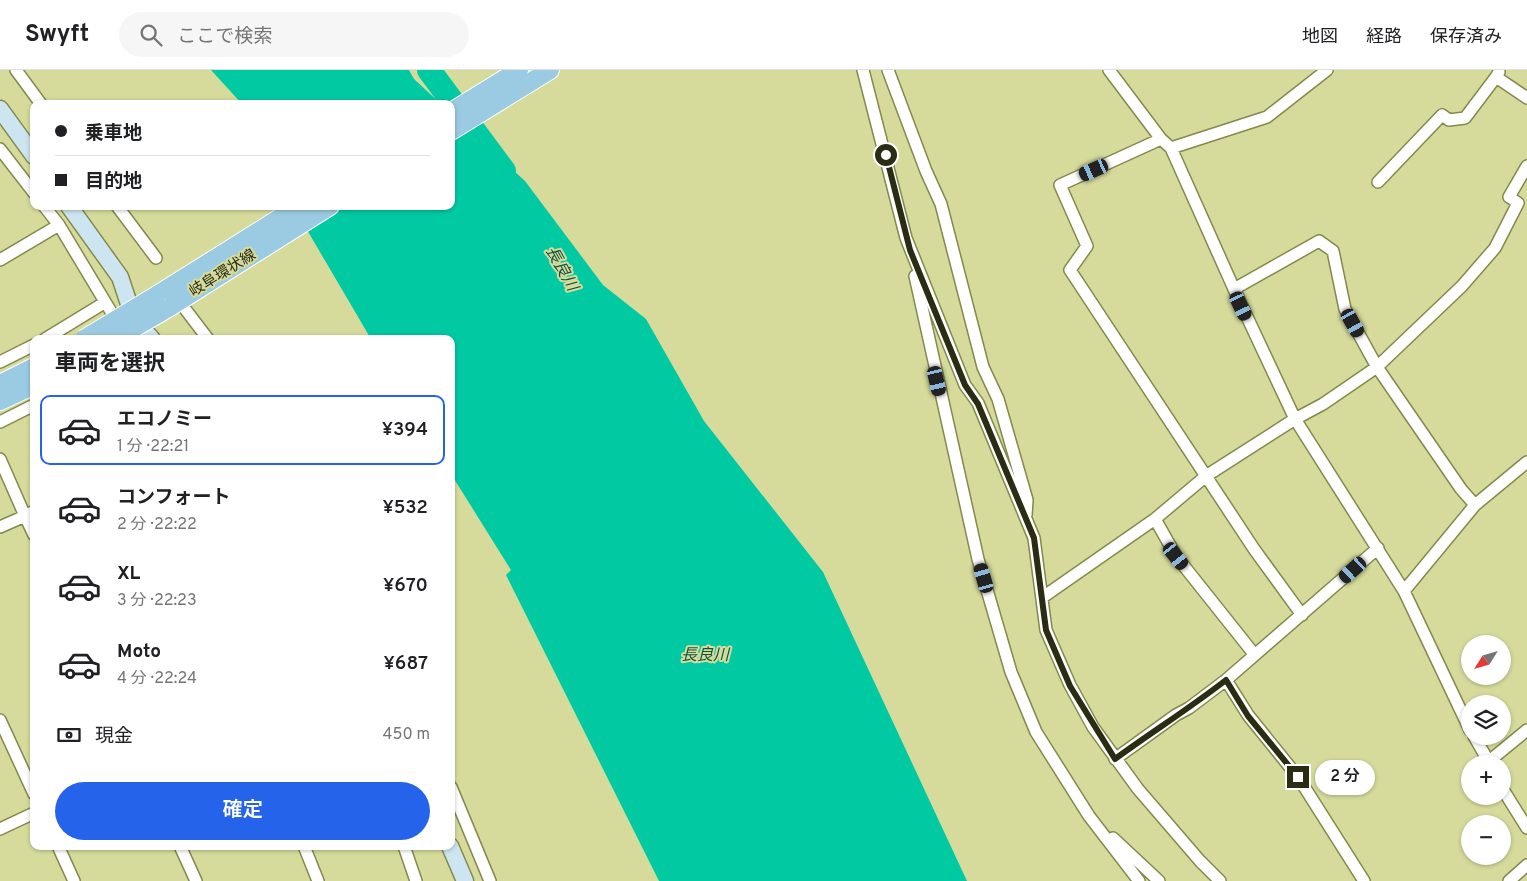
<!DOCTYPE html>
<html lang="ja">
<head>
<meta charset="utf-8">
<style>
  :root { --surface:#fff; --page:#f6f6f6; --text:#202124; --muted:#757577; --line:#e0e0e0; --accent:#2563eb }
  body { margin:0; font-family:Overpass,"Noto Sans JP",sans-serif; background:var(--page); color:var(--text); height:100vh; display:flex; flex-direction:column; font-size:19px; white-space:nowrap }
  * { box-sizing:border-box; margin:0 }
  p { font-size:16px; color:var(--muted) }
  .icon { flex:none; width:28px; height:28px; fill:none; stroke:currentColor; stroke-width:2; stroke-linecap:round; stroke-linejoin:round }
  .map { position:relative; flex:1; overflow:hidden }
  .side { position:absolute; left:30px; top:265px; width:425px; height:515px; display:flex; flex-direction:column; background:var(--surface); border-radius:10px; box-shadow:0 1px 4px #0004 }
  .side>* { flex:none }
  .banner { position:absolute; left:30px; top:30px; width:425px; height:110px; border-radius:10px; box-shadow:0 1px 4px #0004; display:grid; align-content:center; height:110px; padding:0 25px; background:var(--surface) }
  .needle { width:32px; rotate:233deg }
  .tools { position:absolute; left:1461px; top:565px; display:grid; gap:10px }
  .tools a { display:grid; place-items:center; width:50px; height:50px; border-radius:50%; background:var(--surface); box-shadow:0 1px 4px #0004; font-size:25px }
  .end { position:absolute; width:22px; height:22px; margin:-11px; border:6px solid #2a2c13; background:#fff; box-shadow:0 0 0 2px #fff }
  .from { border-radius:50% }
  .bubble { position:absolute; height:35px; border-radius:18px; background:var(--surface); box-shadow:0 1px 4px #0004; font-size:16px; font-weight:600; line-height:35px; text-align:center }
  .car { position:absolute; width:15px; height:30px; margin:-15px -8px; border-radius:6px; box-shadow:0 0 4px 1px #0007; background:linear-gradient(#222 24%,#8ab4d8 0 40%,#222 0 76%,#8ab4d8 0 86%,#222 0) }
  .banner b { display:flex; align-items:center; gap:18px; height:48px; font-size:19px }
  .banner b+b { border-top:1px solid var(--line) }
  .banner i { width:12px; height:12px; background:var(--text) }
  ul { padding:0; list-style:none }
  li { display:flex; align-items:center; gap:15px; height:70px; margin:0 10px 8px; padding:0 15px; border:2px solid transparent; border-radius:10px }
  li div { flex:1 }
  li b { display:block; font-size:19px }
  li em { font-style:normal; font-weight:600 }
  li.selected { border-color:var(--accent) }
  li>.icon { width:45px; height:45px; stroke-width:1.5 }
  h2 { padding:0 25px; font-size:22px; line-height:60px }
  .pay { display:flex; align-items:center; gap:12px; height:55px; padding:0 25px; font-size:19px }
  .pay p { margin-inline-start:auto }
  .cta { display:flex; gap:10px; margin-top:auto; padding:10px 25px }
  .cta a { flex:1; height:58px; border-radius:30px; background:var(--accent); color:#fff; font-size:20px; font-weight:600; line-height:58px; text-align:center }
  header { display:flex; align-items:center; gap:30px; box-sizing:border-box; height:70px; padding:0 25px; background:var(--surface); border-bottom:1px solid var(--line) }
  header strong { font-size:24px }
  nav { display:flex; gap:28px; margin-inline-start:auto; font-size:18px }
  .search { width:350px; height:45px; background:var(--page); display:flex; align-items:center; gap:12px; box-sizing:border-box; padding:0 18px; border-radius:28px; color:var(--muted); font-size:19px }
  .map>svg:first-child { display:block }
  .water { fill:#01caa3 }
  .lines { fill:none; stroke-linecap:round; stroke-linejoin:round }
  .river { stroke:#01caa3; stroke-width:24 }
  .street-casing { stroke:#84894c; stroke-width:14 }
  .secondary-casing { stroke:#84894c; stroke-width:19 }
  .primary-casing { stroke:#fff; stroke-width:20 }
  .street { stroke:#fff; stroke-width:11 }
  .secondary { stroke:#cde5f1; stroke-width:16 }
  .primary { stroke:#9bcbe2; stroke-width:18 }
  .primary-bridge-casing { stroke:#fff; stroke-width:20; stroke-linecap:butt }
  .primary-bridge { stroke:#9bcbe2; stroke-width:18 }
  .route { stroke:#2a2c13; stroke-width:6 }
  .labels { text-anchor:middle; dominant-baseline:central; stroke-width:4; stroke-linejoin:round; paint-order:stroke }
  .street-label { font-size:15px; fill:#2a2c13; stroke:#d6db9c }
  .water-label { font-size:16px; font-style:italic; fill:#0f5242; stroke:#d6db9c }
</style>
</head>
<body>
<header>
<strong>Swyft</strong>
<div class="search"><svg class="icon" aria-label="search" viewBox="0 0 24 24"><circle cx="10" cy="10" r="6"/><path d="M15 15l6 6"/></svg>ここで検索</div>
<nav><a>地図</a><a>経路</a><a>保存済み</a></nav>
</header>
<div class="map">
<svg width="1527" height="811" viewBox="0 0 1527 811">
  <rect width="100%" height="100%" fill="#d6db9c"/>
  <!-- water -->
  <path class="water" d="M 211,0 L 409,0 L 414,9 L 441,34 L 242,34 Z
    M 451,43 L 525,111 L 603,215 L 646,249 L 704,351 L 823,502 L 967,811 L 659,811 L 506,505 L 511,500 L 451,404 L 451,269 L 371,269 L 293,136 L 451,136 Z"/>
  <g class="lines">
    <!-- river -->
    <path class="river" d="M 429,0 L 504,101"/>
    <!-- street casing -->
    <g class="street-casing">
      <path id="street" d="M 16,0 L 41,34
        M 863,0 L 906,168 L 965,315 L 978,333 L 1034,468 L 1046,560 L 1070,615 L 1093,657 L 1138,719 L 1200,791 L 1220,811
        M 888,0 L 926,101 L 941,134 L 983,297 L 998,329 L 1027,430 L 1026,445
        M 1109,0 L 1161,69 L 1171,78 L 1234,219 L 1295,349 L 1404,521 L 1470,660
        M 1499,2 L 1496,7 L 1527,28
        M 1161,69 L 1060,115 L 1087,176 L 1070,200 L 1254,479 L 1302,545
        M 1171,78 L 1267,47 L 1327,0
        M 0,79 L 34,123
        M 1378,112 L 1442,45 L 1449,50 L 1465,48 L 1496,7
        M 44,136 L 59,155 L 119,255
        M 117,136 L 156,188
        M 0,190 L 59,155
        M 915,206 L 978,489 L 1011,602 L 1036,662 L 1089,746 L 1139,811
        M 1234,219 L 1319,171 L 1333,181 L 1345,239 L 1377,297 L 1461,419 L 1475,435
        M 179,231 L 208,269
        M 45,269 L 104,233
        M 0,292 L 34,275
        M 0,352 L 34,335
        M 0,389 L 25,446 L 0,457
        M 34,441 L 25,446 L 34,465
        M 1155,449 L 1176,486 L 1254,584
        M 1404,521 L 1475,435 L 1527,392
        M 1043,527 L 1155,449 L 1206,406 L 1295,349 L 1323,334 L 1377,297 L 1462,216 L 1495,178 L 1518,133 L 1509,127 L 1527,96
        M 1226,610 L 1248,645 L 1298,707 L 1364,811
        M 0,650 L 34,724
        M 1474,666 L 1490,694
        M 1115,689 L 1176,645 L 1189,638 L 1226,610 L 1378,478
        M 1488,692 L 1527,660
        M 451,717 L 490,811
        M 1502,718 L 1527,758
        M 0,759 L 34,743
        M 1113,768 L 1159,811
        M 58,776 L 74,811
        M 180,776 L 196,811
        M 304,776 L 318,811
        M 404,776 L 416,811
        M 1509,811 L 1527,795"/>
    </g>
    <!-- secondary casing -->
    <g class="secondary-casing">
      <path id="secondary" d="M 0,39 L 34,86
        M 69,136 L 120,207 L 134,249 L 152,269
        M 450,776 L 465,811"/>
    </g>
    <!-- primary casing -->
    <g class="primary-casing">
      <path id="primary" d="M 451,42 L 519,0
        M 451,61 L 550,0
        M 157,225 L 299,136
        M 170,237 L 330,136
        M 0,314 L 34,297
        M 0,331 L 34,315"/>
    </g>
    <!-- street -->
    <use href="#street" class="street"/>
    <!-- secondary -->
    <use href="#secondary" class="secondary"/>
    <!-- primary -->
    <use href="#primary" class="primary"/>
    <!-- primary-bridge casing -->
    <g class="primary-bridge-casing">
      <path id="primary-bridge" d="M 84,269 L 157,225
        M 115,269 L 170,237"/>
    </g>
    <!-- primary-bridge -->
    <use href="#primary-bridge" class="primary-bridge"/>
  </g>
  <g class="lines">
    <!-- route -->
    <path class="route" d="M 886,85 L 910,180 L 965,315 L 978,334 L 1034,468 L 1046,560 L 1070,616 L 1115,689 C 1152,662 1190,638 1226,610 L 1248,646 L 1298,707"/>
  </g>
  <g class="labels">
    <!-- street labels -->
    <g class="street-label">
      <text transform="translate(223 204) rotate(-32)">岐阜環状線</text>
    </g>
    <!-- water labels -->
    <g class="water-label">
      <text transform="translate(561 199) rotate(61)">長良川</text>
      <text x="705" y="586">長良川</text>
    </g>
  </g>
</svg>
<div class="tools">
<a><svg class="needle" viewBox="-14 -14 28 28"><path d="M0-13l5 13h-10z" fill="#e53935"/><path d="M0 13l5-13h-10z" fill="#757577"/></svg></a>
<a><svg class="icon" aria-label="layers" viewBox="0 0 24 24"><path d="M12 4l9 5-9 5-9-5zM3 14l9 5 9-5"/></svg></a>
<a>+</a>
<a>−</a>
</div>
<i class="end from" style="left:886px;top:85px"></i>
<i class="end" style="left:1298px;top:707px"></i>
<div class="bubble" style="left:1315px;top:690px;width:60px">2 分</div>
<i class="car" style="left:1094px;top:100px;rotate:246deg"></i>
<i class="car" style="left:1241px;top:236px;rotate:155deg"></i>
<i class="car" style="left:1353px;top:253px;rotate:151deg"></i>
<i class="car" style="left:937px;top:311px;rotate:167deg"></i>
<i class="car" style="left:1176px;top:486px;rotate:142deg"></i>
<i class="car" style="left:1353px;top:500px;rotate:228deg"></i>
<i class="car" style="left:984px;top:508px;rotate:344deg"></i>
<div class="banner">
<b><i class="from"></i>乗車地</b>
<b><i></i>目的地</b>
</div>
<section class="side">
<h2>車両を選択</h2>
<ul>
<li class="selected"><svg class="icon" aria-label="car" viewBox="0 0 24 24"><path d="M5 17H2v-5l4-1 3-4h7l3 4 3 1v5h-3M9 17h6M6 11h13"/><circle cx="7" cy="17" r="2"/><circle cx="17" cy="17" r="2"/></svg><div><b>エコノミー</b><p>1 分 · 22:21</p></div><em>¥394</em></li>
<li><svg class="icon" aria-label="car" viewBox="0 0 24 24"><path d="M5 17H2v-5l4-1 3-4h7l3 4 3 1v5h-3M9 17h6M6 11h13"/><circle cx="7" cy="17" r="2"/><circle cx="17" cy="17" r="2"/></svg><div><b>コンフォート</b><p>2 分 · 22:22</p></div><em>¥532</em></li>
<li><svg class="icon" aria-label="car" viewBox="0 0 24 24"><path d="M5 17H2v-5l4-1 3-4h7l3 4 3 1v5h-3M9 17h6M6 11h13"/><circle cx="7" cy="17" r="2"/><circle cx="17" cy="17" r="2"/></svg><div><b>XL</b><p>3 分 · 22:23</p></div><em>¥670</em></li>
<li><svg class="icon" aria-label="car" viewBox="0 0 24 24"><path d="M5 17H2v-5l4-1 3-4h7l3 4 3 1v5h-3M9 17h6M6 11h13"/><circle cx="7" cy="17" r="2"/><circle cx="17" cy="17" r="2"/></svg><div><b>Moto</b><p>4 分 · 22:24</p></div><em>¥687</em></li>
</ul>
<div class="pay"><svg class="icon" aria-label="cash" viewBox="0 0 24 24"><path d="M3 7h18v10H3z"/><circle cx="12" cy="12" r="2"/></svg>現金<p>450 m</p></div>
<div class="cta"><a>確定</a></div>
</section>
</div>
</body>
</html>
